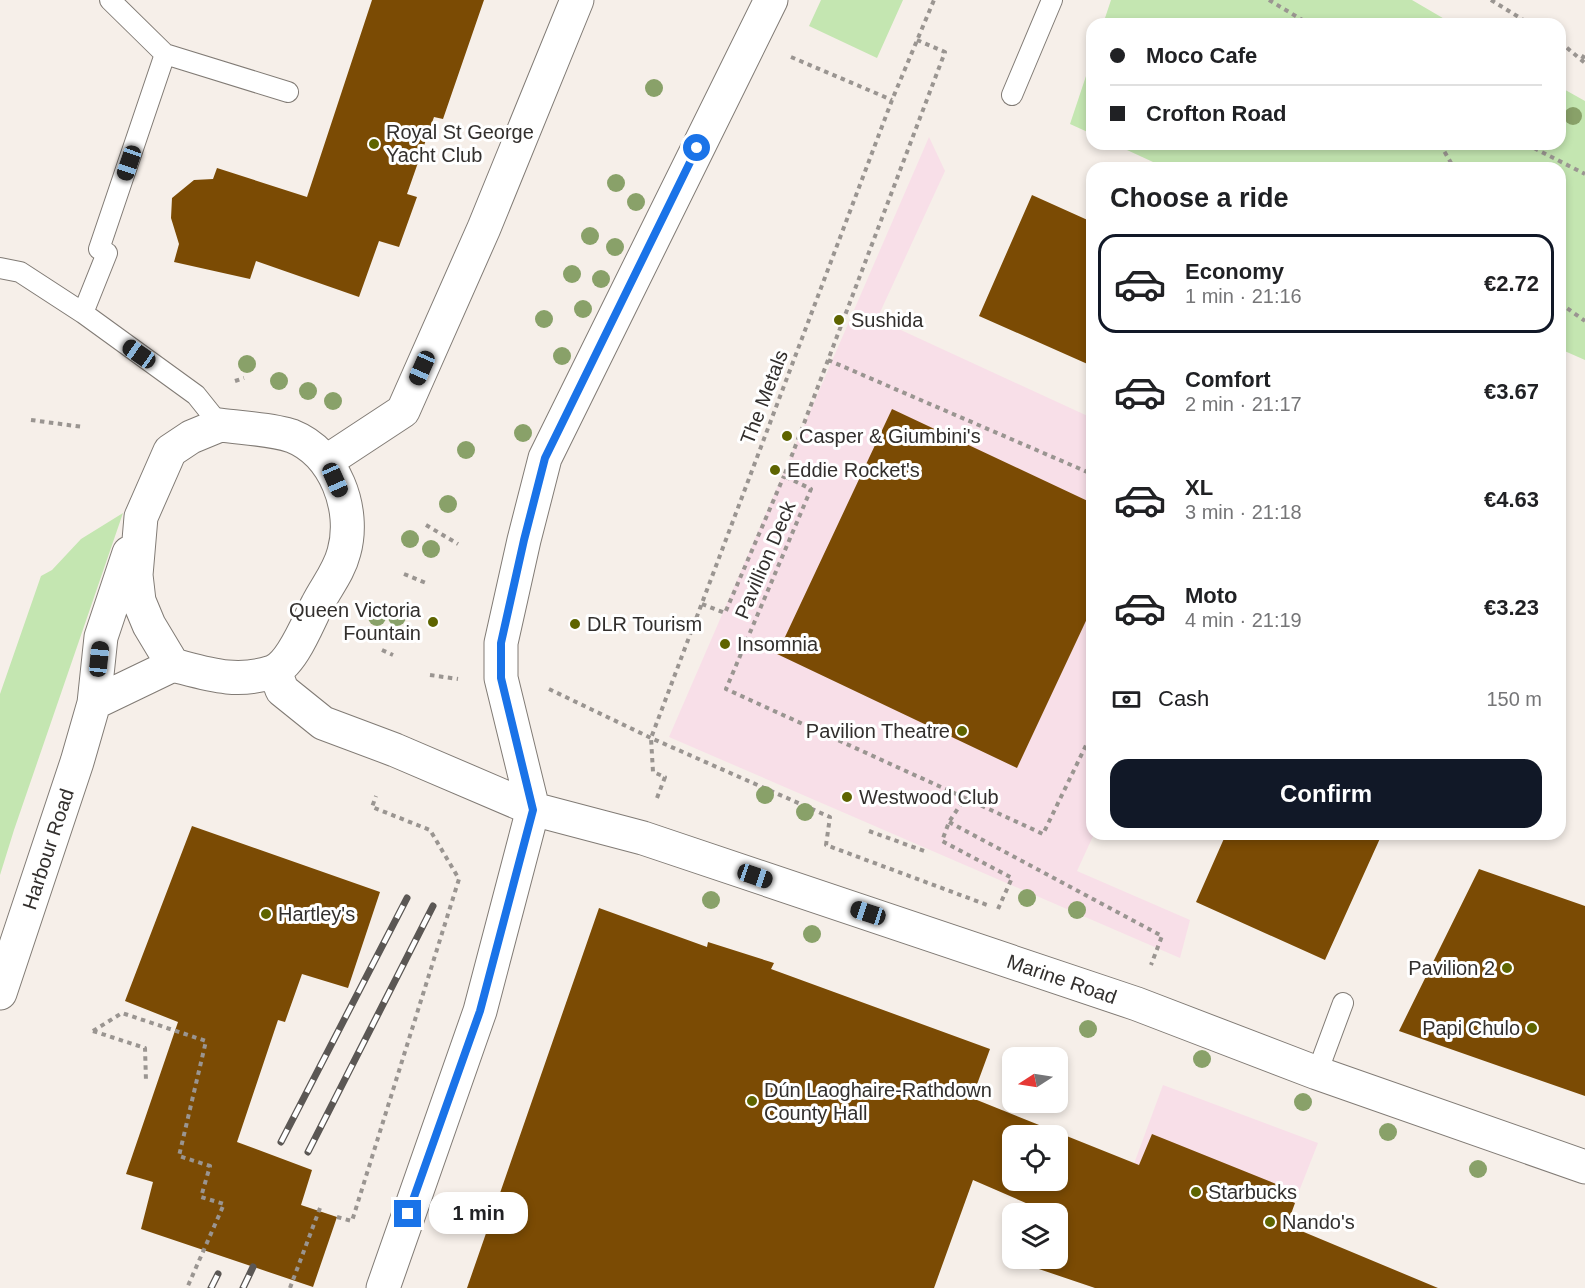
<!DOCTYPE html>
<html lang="en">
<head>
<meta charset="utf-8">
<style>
  :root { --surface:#fff; --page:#f2f2f2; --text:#202124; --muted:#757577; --line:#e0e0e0; --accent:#111827 }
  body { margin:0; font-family:Helvetica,sans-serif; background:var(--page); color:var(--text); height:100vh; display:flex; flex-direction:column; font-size:22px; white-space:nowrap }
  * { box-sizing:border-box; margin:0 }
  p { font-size:20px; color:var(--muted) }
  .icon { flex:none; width:33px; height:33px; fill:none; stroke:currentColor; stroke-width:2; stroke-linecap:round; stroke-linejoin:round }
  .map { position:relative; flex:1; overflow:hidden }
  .details { position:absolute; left:1086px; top:162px; width:480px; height:678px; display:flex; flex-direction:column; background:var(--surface); border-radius:18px; box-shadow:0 3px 9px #0003 }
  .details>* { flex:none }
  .guide { position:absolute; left:1086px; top:18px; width:480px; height:132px; border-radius:18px; box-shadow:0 3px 9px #0003; display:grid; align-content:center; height:132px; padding:0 24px; background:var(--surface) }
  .needle { width:39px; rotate:258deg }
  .buttons { position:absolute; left:1002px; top:1047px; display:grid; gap:12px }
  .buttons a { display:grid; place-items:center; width:66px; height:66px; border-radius:12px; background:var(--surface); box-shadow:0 3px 9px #0003; font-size:30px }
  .end { position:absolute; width:27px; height:27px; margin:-14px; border:8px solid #1a73e8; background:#fff; box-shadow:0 0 0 3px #fff }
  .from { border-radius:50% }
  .bubble { position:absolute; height:42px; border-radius:18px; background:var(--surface); box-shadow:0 3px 9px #0003; font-size:20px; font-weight:700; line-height:42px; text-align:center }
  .car { position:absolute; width:18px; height:36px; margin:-18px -9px; border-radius:8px; box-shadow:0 0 4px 2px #0007; background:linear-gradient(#222 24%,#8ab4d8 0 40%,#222 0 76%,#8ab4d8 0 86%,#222 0) }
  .guide b { display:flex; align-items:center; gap:21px; height:57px; font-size:22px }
  .guide b+b { border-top:2px solid var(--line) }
  .guide i { width:15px; height:15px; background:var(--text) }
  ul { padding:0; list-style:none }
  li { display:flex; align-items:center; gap:18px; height:99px; margin:0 12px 9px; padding:0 12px; border:3px solid transparent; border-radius:18px }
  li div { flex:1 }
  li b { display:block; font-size:22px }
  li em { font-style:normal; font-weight:700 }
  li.selected { border-color:var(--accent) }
  li>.icon { width:54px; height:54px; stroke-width:1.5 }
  h2 { padding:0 24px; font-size:27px; line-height:72px }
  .pay { display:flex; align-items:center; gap:15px; height:66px; padding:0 24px; font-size:22px }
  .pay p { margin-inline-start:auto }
  .button { display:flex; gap:12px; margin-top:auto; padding:12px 24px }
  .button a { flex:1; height:69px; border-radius:18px; background:var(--accent); color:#fff; font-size:24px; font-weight:700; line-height:69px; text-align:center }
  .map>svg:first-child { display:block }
  .commercial { fill:#f8dfe8 }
  .green { fill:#c4e6b1 }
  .building { fill:#7b4b04; fill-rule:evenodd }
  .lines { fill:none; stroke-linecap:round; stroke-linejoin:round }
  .lane-casing { stroke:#817b75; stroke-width:22 }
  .street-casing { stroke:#817b75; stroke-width:35 }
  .secondary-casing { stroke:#817b75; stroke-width:35 }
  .highway-casing { stroke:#817b75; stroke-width:35 }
  .path { stroke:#9a9591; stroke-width:4; stroke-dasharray:4.5 4.5; stroke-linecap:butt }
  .lane { stroke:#fff; stroke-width:20 }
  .street { stroke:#fff; stroke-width:33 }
  .secondary { stroke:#fff; stroke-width:33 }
  .highway { stroke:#fff; stroke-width:33 }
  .rail-casing { stroke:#5b5754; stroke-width:7 }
  .rail { stroke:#fff; stroke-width:4.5; stroke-dasharray:14; stroke-linecap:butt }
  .tree { fill:#89a169 }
  .route { stroke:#1a73e8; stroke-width:8 }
  .poi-dot { fill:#5e6400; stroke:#fff; stroke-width:2 }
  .labels { text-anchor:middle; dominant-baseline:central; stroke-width:6; stroke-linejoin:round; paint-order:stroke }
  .poi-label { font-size:20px; fill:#322f2d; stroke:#fff; text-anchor:start }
  .street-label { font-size:20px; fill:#322f2d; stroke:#fff }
</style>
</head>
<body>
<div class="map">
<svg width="1585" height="1288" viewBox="0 0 1585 1288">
  <rect width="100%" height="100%" fill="#f6efe9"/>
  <!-- commercial -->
  <path class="commercial" d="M 929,137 L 945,171 L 877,319 L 1092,418 L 1094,834 L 1077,871 L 1190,920 L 1180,958 L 669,737 Z
    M 1163,1085 L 1318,1143 L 1261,1288 L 1099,1288 L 1114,1218 Z"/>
  <!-- green -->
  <path class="green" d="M 821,0 L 903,0 L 877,58 L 809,26 Z
    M 1111,0 L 1412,0 L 1453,24 L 1103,24 Z
    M 1092,58 L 1092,134 L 1070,124 Z
    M 1560,87 L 1585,101 L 1585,360 L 1560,349 L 1560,168 L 1166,168 L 1114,144 L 1560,144 Z
    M 123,513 L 14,830 L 0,875 L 0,694 L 41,576 L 52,570 L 81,539 Z"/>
  <!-- building -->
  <path class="building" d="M 372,0 L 484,0 L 443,119 L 434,117 L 407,194 L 417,197 L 399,247 L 379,241 L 359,297 L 256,261 L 250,279 L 174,262 L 179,244 L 171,218 L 172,198 L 194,180 L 213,179 L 217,168 L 307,197 Z
    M 1032,195 L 1092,222 L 1092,366 L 979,316 Z
    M 892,409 L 1092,503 L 1092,608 L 1017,768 L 777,654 Z
    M 192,826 L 380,892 L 348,988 L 302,974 L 285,1022 L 278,1020 L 237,1142 L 312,1170 L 301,1205 L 337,1217 L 313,1287 L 141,1229 L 153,1182 L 126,1174 L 178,1022 L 125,1001 Z
    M 1226,834 L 1382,834 L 1325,960 L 1196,902 Z
    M 1479,869 L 1585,906 L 1585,1096 L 1399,1031 Z
    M 599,908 L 707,947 L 708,942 L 774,963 L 771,969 L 990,1049 L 972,1098 L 1139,1165 L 1152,1134 L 1286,1188 L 1283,1198 L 1295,1203 L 1287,1225 L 1438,1288 L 1095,1288 L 1030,1266 L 1031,1258 L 1058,1258 L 1058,1214 L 1034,1214 L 1035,1207 L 973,1180 L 934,1288 L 467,1288 ZM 1012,1136 L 1058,1136 L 1058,1180 L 1012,1180 Z"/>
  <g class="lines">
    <!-- lane casing -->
    <g class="lane-casing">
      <path id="lane" d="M 110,0 L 165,54
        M 1012,95 L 1052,0
        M 0,268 L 20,272 L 83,313 L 196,395 L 220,425
        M 83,313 L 107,253 L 99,249 L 165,54 L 288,92
        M 1317,1073 L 1343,1003"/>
    </g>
    <!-- street casing -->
    <g class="street-casing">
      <path id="street" d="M 327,461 L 403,411 L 484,228 L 577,0"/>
    </g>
    <!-- secondary casing -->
    <g class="secondary-casing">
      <path id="secondary" d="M 220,425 C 241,428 273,429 292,436 C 335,453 356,509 344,552 C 339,572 326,587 317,605 C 308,622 292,665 272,672 C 236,684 208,674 173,665 L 149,625 L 139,601 L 136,575 L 141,517 L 170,451 L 191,437 Z
        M 275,671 L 282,690 L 323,723 L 395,750 L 533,809 L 643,838 L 1137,1004 L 1317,1073 L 1585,1167
        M 94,703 L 173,665
        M 533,809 L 501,678 L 501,643 L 524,540 L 545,458 L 771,0
        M 0,993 L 77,762 L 94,703 L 101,637 L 129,553"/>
    </g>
    <!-- highway casing -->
    <g class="highway-casing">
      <path id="highway" d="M 383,1288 L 480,1011 L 533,809"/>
    </g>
    <!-- path -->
    <path class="path" d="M 1269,0 L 1309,24
      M 1491,0 L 1530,24
      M 917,40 L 945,52 L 784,476 L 811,489 L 726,689 L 965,798
      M 1560,42 L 1585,63
      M 791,57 L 892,100
      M 1582,59 L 1585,54
      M 1440,144 L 1454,168
      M 1526,144 L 1585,174
      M 1560,303 L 1585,321
      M 828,360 L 1092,474
      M 235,381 L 244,378
      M 31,420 L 83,427
      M 426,525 L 458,544
      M 404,574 L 426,583
      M 702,604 L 725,613 L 784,476
      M 382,650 L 393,655
      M 430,675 L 458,679
      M 549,689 L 651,738 L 830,817 L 826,845 L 990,906
      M 657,798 L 665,777 L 653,772 L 651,738 L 892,100 L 934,0
      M 949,822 L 1162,936 L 1151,965
      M 869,831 L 927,852
      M 998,909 L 1012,878 L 942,841 L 949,822 L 965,798 L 1043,834 L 1092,733
      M 93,1031 L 122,1013 L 206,1041 L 179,1156 L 210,1166 L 201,1197 L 224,1204 L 187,1288
      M 93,1031 L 145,1048 L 146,1081
      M 337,1217 L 352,1221 L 459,879 L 430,830 L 372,807 L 376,796
      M 290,1288 L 320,1208"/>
    <!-- lane -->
    <use href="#lane" class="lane"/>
    <!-- street -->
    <use href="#street" class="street"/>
    <!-- secondary -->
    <use href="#secondary" class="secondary"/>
    <!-- highway -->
    <use href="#highway" class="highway"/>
    <!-- rail casing -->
    <g class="rail-casing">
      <path id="rail" d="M 281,1142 L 407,898
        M 308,1152 L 433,906
        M 211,1288 L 218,1274
        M 243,1288 L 253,1267"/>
    </g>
    <!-- rail -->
    <use href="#rail" class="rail"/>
  </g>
  <!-- trees -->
  <g class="tree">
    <circle cx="654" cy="88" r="9"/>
    <circle cx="1573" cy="116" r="9"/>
    <circle cx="616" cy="183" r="9"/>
    <circle cx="636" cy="202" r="9"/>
    <circle cx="590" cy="236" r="9"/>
    <circle cx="615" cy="247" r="9"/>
    <circle cx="572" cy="274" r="9"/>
    <circle cx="601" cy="279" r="9"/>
    <circle cx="583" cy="309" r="9"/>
    <circle cx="544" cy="319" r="9"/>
    <circle cx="562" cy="356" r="9"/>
    <circle cx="247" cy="364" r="9"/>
    <circle cx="279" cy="381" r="9"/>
    <circle cx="308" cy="391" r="9"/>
    <circle cx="333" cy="401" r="9"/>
    <circle cx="523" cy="433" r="9"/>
    <circle cx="466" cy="450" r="9"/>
    <circle cx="448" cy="504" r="9"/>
    <circle cx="410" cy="539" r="9"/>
    <circle cx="431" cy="549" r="9"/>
    <circle cx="377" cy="617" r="9"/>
    <circle cx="397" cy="617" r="9"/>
    <circle cx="765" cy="795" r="9"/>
    <circle cx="805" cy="812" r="9"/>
    <circle cx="1027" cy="898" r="9"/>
    <circle cx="711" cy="900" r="9"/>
    <circle cx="1077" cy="910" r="9"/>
    <circle cx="812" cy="934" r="9"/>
    <circle cx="1088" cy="1029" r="9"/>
    <circle cx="1202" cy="1059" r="9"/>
    <circle cx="1303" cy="1102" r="9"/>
    <circle cx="1388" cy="1132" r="9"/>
    <circle cx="1478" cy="1169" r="9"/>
  </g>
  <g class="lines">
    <!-- route -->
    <path class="route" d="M 408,1214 L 480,1011 L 533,810 L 501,678 L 501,643 L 524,540 L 545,458 L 697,148"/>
  </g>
  <!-- markers -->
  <g class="poi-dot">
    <circle cx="374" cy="144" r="6"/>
    <circle cx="839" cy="320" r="6"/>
    <circle cx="787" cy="436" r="6"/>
    <circle cx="775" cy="470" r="6"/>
    <circle cx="433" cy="622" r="6"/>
    <circle cx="575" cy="624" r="6"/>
    <circle cx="725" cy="644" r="6"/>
    <circle cx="962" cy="731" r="6"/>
    <circle cx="847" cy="797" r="6"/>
    <circle cx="266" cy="914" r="6"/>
    <circle cx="1507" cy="968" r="6"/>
    <circle cx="1532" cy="1028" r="6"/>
    <circle cx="752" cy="1101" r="6"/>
    <circle cx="1196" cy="1192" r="6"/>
    <circle cx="1270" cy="1222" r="6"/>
  </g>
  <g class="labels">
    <!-- poi labels -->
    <g class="poi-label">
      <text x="386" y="132">Royal St George<tspan x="386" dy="23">Yacht Club</tspan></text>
      <text x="851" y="320">Sushida</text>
      <text x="799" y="436">Casper &amp; Giumbini's</text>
      <text x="787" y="470">Eddie Rocket's</text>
      <text x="421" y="610" text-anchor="end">Queen Victoria<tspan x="421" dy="23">Fountain</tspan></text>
      <text x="587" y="624">DLR Tourism</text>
      <text x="737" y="644">Insomnia</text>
      <text x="950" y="731" text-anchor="end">Pavilion Theatre</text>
      <text x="859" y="797">Westwood Club</text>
      <text x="278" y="914">Hartley's</text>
      <text x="1495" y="968" text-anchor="end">Pavilion 2</text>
      <text x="1520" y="1028" text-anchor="end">Papi Chulo</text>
      <text x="764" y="1090">Dún Laoghaire-Rathdown<tspan x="764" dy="23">County Hall</tspan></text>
      <text x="1208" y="1192">Starbucks</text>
      <text x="1282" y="1222">Nando's</text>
    </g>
    <!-- street labels -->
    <g class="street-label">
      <text transform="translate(764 397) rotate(-69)">The Metals</text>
      <text transform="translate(765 560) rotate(-67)">Pavillion Deck</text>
      <text transform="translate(48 849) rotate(-72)">Harbour Road</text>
      <text transform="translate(1062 979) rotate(19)">Marine Road</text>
    </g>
  </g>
</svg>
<div class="buttons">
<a><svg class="needle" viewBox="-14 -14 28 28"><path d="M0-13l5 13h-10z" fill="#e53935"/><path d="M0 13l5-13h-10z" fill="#757577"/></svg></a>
<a><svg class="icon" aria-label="locate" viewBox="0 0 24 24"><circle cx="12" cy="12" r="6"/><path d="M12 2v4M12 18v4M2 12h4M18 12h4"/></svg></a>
<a><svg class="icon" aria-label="layers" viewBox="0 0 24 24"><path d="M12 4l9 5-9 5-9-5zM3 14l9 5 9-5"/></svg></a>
</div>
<i class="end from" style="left:697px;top:148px"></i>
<i class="end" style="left:408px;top:1214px"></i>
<div class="bubble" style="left:429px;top:1192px;width:99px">1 min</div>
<i class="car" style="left:129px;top:163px;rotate:199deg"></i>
<i class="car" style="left:139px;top:354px;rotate:305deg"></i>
<i class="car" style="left:422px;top:368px;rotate:204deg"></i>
<i class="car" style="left:335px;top:480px;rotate:156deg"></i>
<i class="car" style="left:99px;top:659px;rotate:6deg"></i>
<i class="car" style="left:755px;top:876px;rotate:109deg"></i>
<i class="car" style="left:868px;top:913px;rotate:288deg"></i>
<div class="guide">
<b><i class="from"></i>Moco Cafe</b>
<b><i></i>Crofton Road</b>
</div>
<section class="details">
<h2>Choose a ride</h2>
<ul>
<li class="selected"><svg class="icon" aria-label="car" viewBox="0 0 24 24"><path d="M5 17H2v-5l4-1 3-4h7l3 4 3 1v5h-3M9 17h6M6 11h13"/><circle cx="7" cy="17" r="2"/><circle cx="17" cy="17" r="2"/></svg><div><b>Economy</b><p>1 min · 21:16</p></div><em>€2.72</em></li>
<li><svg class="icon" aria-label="car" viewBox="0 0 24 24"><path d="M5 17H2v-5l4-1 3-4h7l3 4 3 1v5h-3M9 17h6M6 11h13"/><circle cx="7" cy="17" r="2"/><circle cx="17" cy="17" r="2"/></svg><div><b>Comfort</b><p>2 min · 21:17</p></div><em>€3.67</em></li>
<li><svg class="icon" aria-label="car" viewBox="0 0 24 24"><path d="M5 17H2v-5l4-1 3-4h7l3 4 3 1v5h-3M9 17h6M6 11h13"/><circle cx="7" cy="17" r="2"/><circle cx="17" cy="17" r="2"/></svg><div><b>XL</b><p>3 min · 21:18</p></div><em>€4.63</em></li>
<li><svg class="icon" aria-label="car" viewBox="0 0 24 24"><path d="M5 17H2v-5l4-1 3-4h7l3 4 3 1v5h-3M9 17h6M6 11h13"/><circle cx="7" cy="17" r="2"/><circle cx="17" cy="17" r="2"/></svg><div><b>Moto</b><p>4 min · 21:19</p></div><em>€3.23</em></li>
</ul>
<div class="pay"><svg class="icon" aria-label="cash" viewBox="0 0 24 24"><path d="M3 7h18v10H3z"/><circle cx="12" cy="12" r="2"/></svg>Cash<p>150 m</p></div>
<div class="button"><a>Confirm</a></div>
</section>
</div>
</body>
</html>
